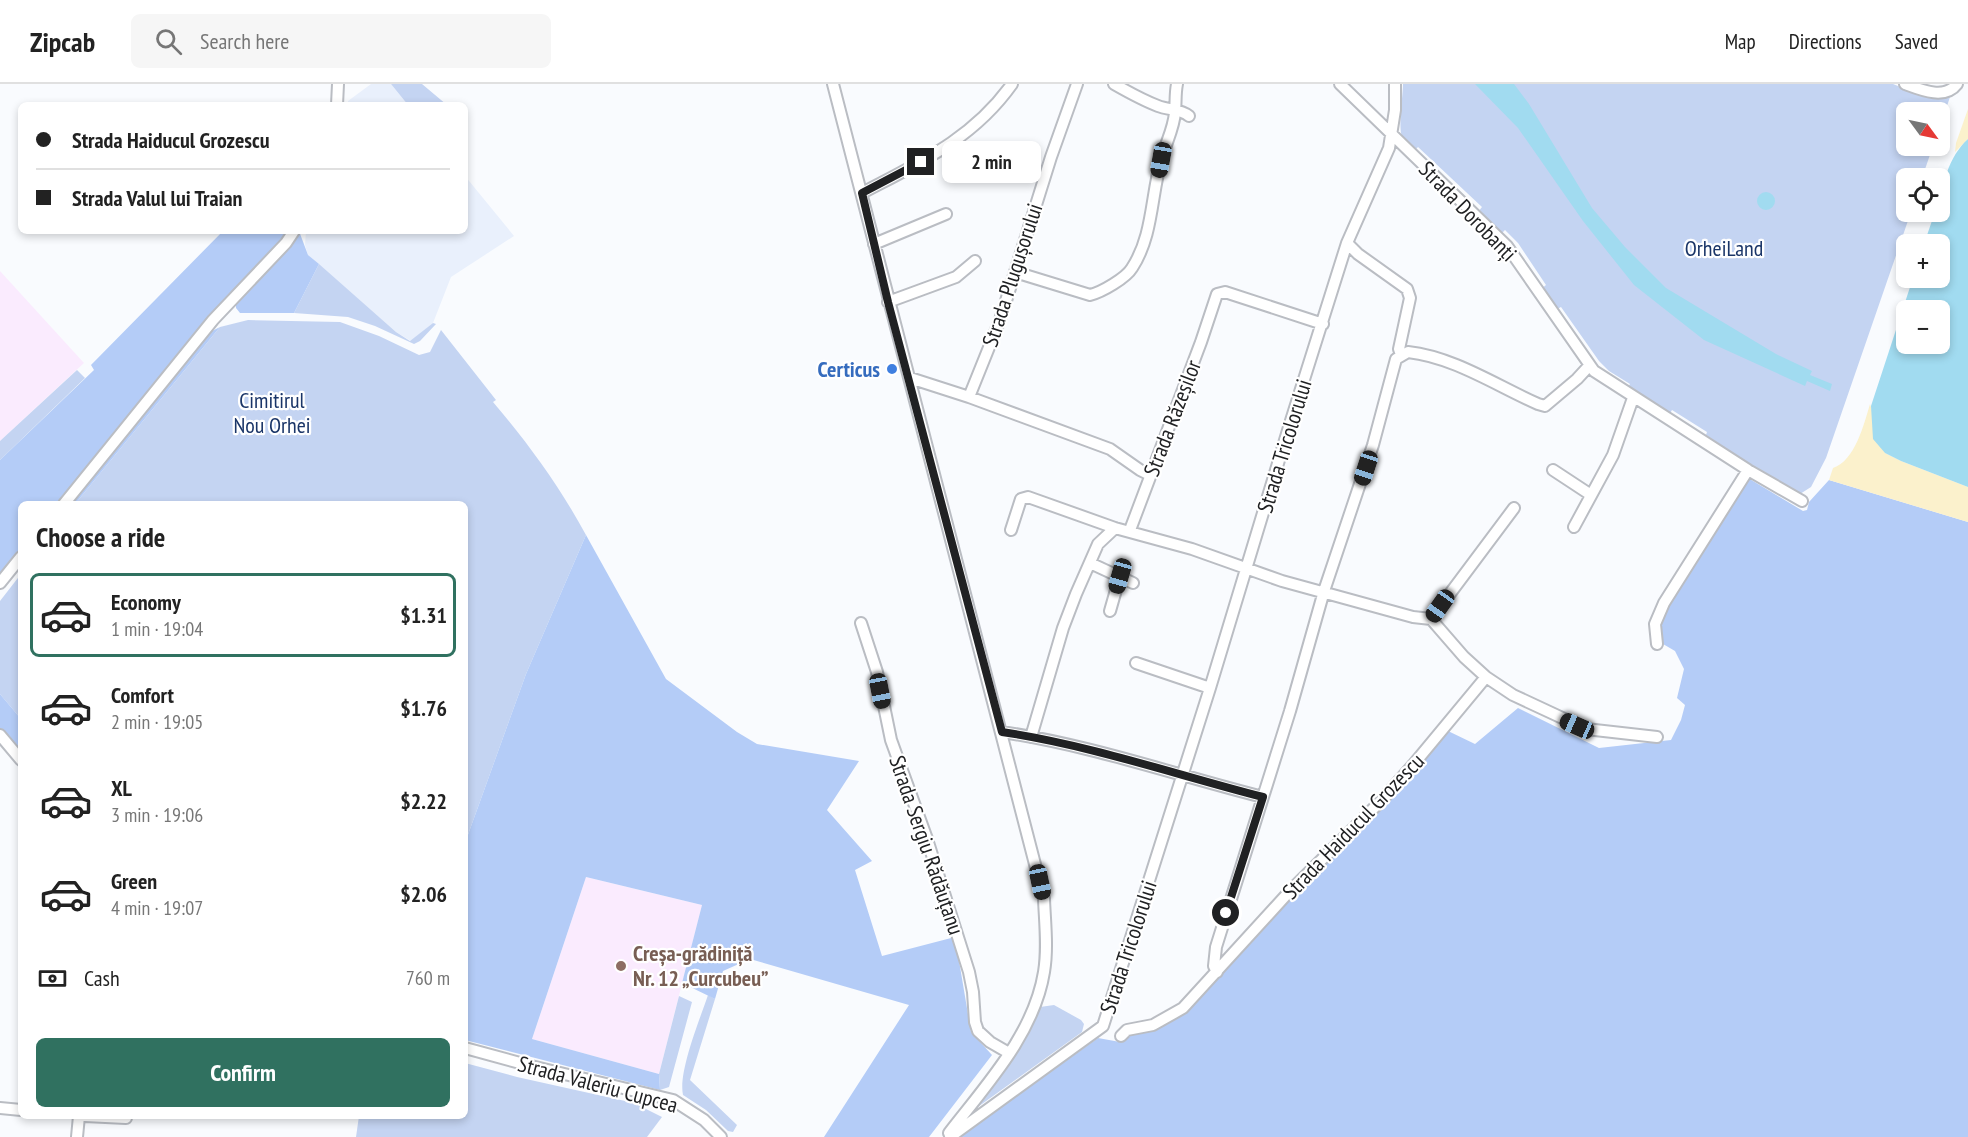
<!DOCTYPE html>
<html lang="en">
<head>
<meta charset="utf-8">
<style>
  :root { --surface:#fff; --page:#f6f6f6; --text:#222; --muted:#767676; --line:#e0e0e0; --accent:#307160 }
  body { margin:0; font-family:"PT Sans Narrow",sans-serif; background:var(--page); color:var(--text); height:100vh; display:flex; flex-direction:column; font-size:22px; white-space:nowrap }
  * { box-sizing:border-box; margin:0 }
  p { font-size:20px; color:var(--muted) }
  .icon { flex:none; width:33px; height:33px; fill:none; stroke:currentColor; stroke-width:2; stroke-linecap:round; stroke-linejoin:round }
  .map { position:relative; flex:1; overflow:hidden }
  .drawer { position:absolute; left:18px; top:417px; width:450px; height:618px; display:flex; flex-direction:column; background:var(--surface); border-radius:9px; box-shadow:0 3px 9px #0003 }
  .drawer>* { flex:none }
  .hud { position:absolute; left:18px; top:18px; width:450px; height:132px; border-radius:9px; box-shadow:0 3px 9px #0003; display:grid; align-content:center; height:132px; padding:0 18px; background:var(--surface) }
  .needle { width:39px; rotate:123deg }
  .fabs { position:absolute; left:1896px; top:18px; display:grid; gap:12px }
  .fabs a { display:grid; place-items:center; width:54px; height:54px; border-radius:9px; background:var(--surface); box-shadow:0 3px 9px #0003; font-size:30px }
  .end { position:absolute; width:27px; height:27px; margin:-14px; border:8px solid #202123; background:#fff; box-shadow:0 0 0 3px #fff }
  .from { border-radius:50% }
  .bubble { position:absolute; height:42px; border-radius:9px; background:var(--surface); box-shadow:0 3px 9px #0003; font-size:20px; font-weight:700; line-height:42px; text-align:center }
  .car { position:absolute; width:18px; height:36px; margin:-18px -9px; border-radius:8px; box-shadow:0 0 4px 2px #0007; background:linear-gradient(#222 24%,#8ab4d8 0 40%,#222 0 76%,#8ab4d8 0 86%,#222 0) }
  .hud b { display:flex; align-items:center; gap:21px; height:57px; font-size:22px }
  .hud b+b { border-top:2px solid var(--line) }
  .hud i { width:15px; height:15px; background:var(--text) }
  ul { padding:0; list-style:none }
  li { display:flex; align-items:center; gap:18px; height:84px; margin:0 12px 9px; padding:0 6px; border:3px solid transparent; border-radius:9px }
  li div { flex:1 }
  li b { display:block; font-size:22px }
  li em { font-style:normal; font-weight:700 }
  li.on { border-color:var(--accent) }
  li>.icon { width:54px; height:54px; stroke-width:1.5 }
  h2 { padding:0 18px; font-size:27px; line-height:72px }
  .pay { display:flex; align-items:center; gap:15px; height:66px; padding:0 18px; font-size:22px }
  .pay p { margin-inline-start:auto }
  .button { display:flex; gap:12px; margin-top:auto; padding:12px 18px }
  .button a { flex:1; height:69px; border-radius:9px; background:var(--accent); color:#fff; font-size:24px; font-weight:700; line-height:69px; text-align:center }
  header { display:flex; align-items:center; gap:36px; box-sizing:border-box; height:84px; padding:0 30px; background:var(--surface); border-bottom:2px solid var(--line) }
  header strong { font-size:28px }
  nav { display:flex; gap:33px; margin-inline-start:auto; font-size:21px }
  .search { width:420px; height:54px; background:var(--page); display:flex; align-items:center; gap:15px; box-sizing:border-box; padding:0 21px; border-radius:9px; color:var(--muted); font-size:22px }
  .map>svg:first-child { display:block }
  .built { fill:#e9f0fc }
  .education { fill:#faebfe }
  .green { fill:#c4d4f2 }
  .forest { fill:#b4ccf7 }
  .sand { fill:#fbf1cc }
  .water { fill:#a1dbf0; fill-rule:evenodd }
  .lines { fill:none; stroke-linecap:round; stroke-linejoin:round }
  .minor-casing { stroke:#babdc3; stroke-width:14 }
  .minor { stroke:#fff; stroke-width:10 }
  .route { stroke:#202123; stroke-width:8 }
  .shop-dot { fill:#3f7fe0; stroke:#fff; stroke-width:2 }
  .education-dot { fill:#8d6e63; stroke:#fff; stroke-width:2 }
  .labels { text-anchor:middle; dominant-baseline:central; stroke-width:4.5; stroke-linejoin:round; paint-order:stroke }
  .street-label { font-size:22px; fill:#202123; stroke:#fff }
  .park-label { font-size:22px; fill:#1a3568; stroke:#fff }
  .shop-label { font-size:22px; font-weight:bold; fill:#366cbe; stroke:#fff; text-anchor:end }
  .education-label { font-size:22px; font-weight:bold; fill:#785e54; stroke:#fff; text-anchor:start }
</style>
</head>
<body>
<header>
<strong>Zipcab</strong>
<div class="search"><svg class="icon" aria-label="search" viewBox="0 0 24 24"><circle cx="10" cy="10" r="6"/><path d="M15 15l6 6"/></svg>Search here</div>
<nav><a>Map</a><a>Directions</a><a>Saved</a></nav>
</header>
<div class="map">
<svg width="1968" height="1053" viewBox="0 0 1968 1053">
  <rect width="100%" height="100%" fill="#f9fbfe"/>
  <!-- built -->
  <path class="built" d="M 371,0 L 391,0 L 408,21 L 348,21 L 348,17 Z
    M 465,92 L 514,152 L 451,193 L 433,239 L 411,257 L 396,248 L 308,171 L 305,161 L 306,147 L 465,147 Z"/>
  <!-- education -->
  <path class="education" d="M 0,187 L 84,279 L 0,357 Z
    M 586,793 L 702,821 L 659,990 L 532,955 Z"/>
  <!-- green -->
  <path class="green" d="M 391,0 L 422,0 L 447,21 L 408,21 Z
    M 1403,0 L 1893,0 C 1911,7 1930,18 1950,13 L 1940,43 L 1940,28 L 1906,28 L 1906,62 L 1933,62 L 1922,94 L 1906,94 L 1906,128 L 1911,128 L 1826,374 L 1811,403 L 1800,410 L 1789,406 L 1706,351 L 1707,348 L 1672,326 L 1669,331 L 1627,305 L 1630,300 L 1609,287 L 1599,277 L 1561,223 L 1555,226 L 1541,205 L 1546,201 L 1518,159 L 1505,146 L 1501,150 L 1478,128 L 1482,123 L 1418,63 L 1414,67 C 1410,63 1405,58 1402,52 C 1398,45 1403,11 1403,0 Z
    M 319,180 L 396,248 L 410,257 L 433,239 L 436,240 L 420,257 L 414,260 L 375,242 L 348,233 L 294,229 Z
    M 248,236 L 340,238 L 379,252 L 419,271 L 430,268 L 441,246 L 496,316 L 493,318 C 528,359 560,403 586,451 L 526,590 L 465,759 L 465,420 L 75,420 L 220,243 Z
    M 77,286 L 85,294 L 0,376 L 0,357 Z
    M 21,490 L 21,635 L 0,610 L 0,517 Z
    M 708,911 L 715,915 L 690,996 L 737,1041 L 733,1048 L 728,1047 L 706,1026 L 683,1011 C 678,988 700,935 708,911 Z
    M 679,912 L 692,918 L 669,1003 L 660,1006 L 659,990 Z
    M 1054,921 L 1081,936 L 1084,940 L 1082,948 L 975,1025 L 1019,964 L 1040,923 Z
    M 465,979 L 517,993 L 634,1019 L 662,1033 L 647,1053 L 356,1053 L 359,1032 L 465,1032 Z"/>
  <!-- forest -->
  <path class="forest" d="M 223,147 L 287,147 L 283,154 L 206,239 L 57,420 L 21,420 L 21,465 L 0,492 L 0,376 L 94,286 L 91,281 Z
    M 299,147 L 308,171 L 319,180 L 294,229 L 240,229 L 236,224 L 236,219 L 296,155 Z
    M 220,243 L 75,420 L 69,420 L 206,250 Z
    M 1748,394 L 1803,427 L 1807,426 L 1809,418 L 1829,396 L 1968,438 L 1968,1053 L 959,1053 L 1098,954 L 1120,958 L 1133,950 L 1157,944 L 1448,647 L 1475,660 L 1518,624 L 1599,664 L 1671,656 L 1681,636 L 1685,621 L 1677,614 L 1684,585 L 1675,567 L 1663,560 L 1660,547 L 1662,535 L 1674,511 Z
    M 586,451 L 666,595 L 737,648 L 757,660 L 859,677 L 827,726 L 872,777 L 855,786 L 882,872 L 955,853 L 971,948 L 992,971 L 929,1053 L 824,1053 L 909,921 L 750,875 L 723,887 L 715,915 L 682,899 L 702,821 L 586,793 L 532,955 L 659,990 L 660,1006 L 465,956 L 465,759 L 526,590 Z
    M 0,610 L 21,635 L 21,669 L 0,644 Z"/>
  <!-- sand -->
  <path class="sand" d="M 1968,25 L 1968,55 L 1955,68 L 1956,59 Z
    M 1870,320 L 1885,369 L 1901,377 L 1968,403 L 1968,438 L 1829,396 L 1833,384 C 1855,377 1864,340 1870,320 Z"/>
  <!-- water -->
  <path class="water" d="M 1475,0 L 1514,0 L 1529,20 L 1592,124 L 1625,163 L 1666,204 L 1776,270 L 1812,287 L 1810,291 L 1832,300 L 1830,307 L 1807,297 L 1805,302 L 1704,256 L 1634,201 L 1583,137 L 1518,44 Z
    M 1968,55 L 1968,403 L 1901,377 L 1885,369 L 1873,355 L 1871,322 L 1913,194 L 1940,194 L 1940,160 L 1924,160 L 1935,128 L 1940,128 C 1940,103 1949,72 1968,55 ZM 1906,226 L 1940,226 L 1940,260 L 1906,260 Z
    M1757 117a9 9 0 1 1 18 0a9 9 0 1 1-18 0Z"/>
  <g class="lines">
    <!-- minor casing -->
    <g class="minor-casing">
      <path id="minor" d="M 833,0 L 1044,815 C 1045,840 1048,864 1044,888 C 1034,950 986,1001 949,1049
        M 1114,0 C 1128,8 1142,16 1158,22 C 1168,26 1181,25 1189,32
        M 1340,0 L 1507,162 L 1594,287 L 1748,386 L 1802,417
        M 1905,0 C 1921,6 1945,16 1957,0
        M 337,21 L 338,0
        M 862,109 C 919,79 973,55 1012,0
        M 1347,159 L 1358,170 L 1407,205 L 1410,214 L 1399,265 L 1401,271
        M 874,160 L 946,130
        M 1015,188 L 1090,211 C 1102,208 1126,194 1132,184 C 1153,152 1151,112 1161,77 C 1165,60 1174,45 1175,28 C 1176,18 1175,10 1177,0
        M 888,218 L 956,193 L 975,177
        M 910,294 L 969,313 L 1110,365 L 1140,386 L 1150,391
        M 969,313 L 1000,236 L 1051,73 L 1077,0
        M 1553,386 L 1591,411
        M 64,420 L 213,236 L 286,159 L 294,147
        M 1574,443 L 1613,371 L 1633,314
        M 1011,446 L 1021,415 L 1028,413 L 1115,444 L 1192,465 L 1282,497 L 1413,533 L 1431,535 L 1464,573 L 1486,593 L 1513,611 L 1586,645 L 1657,653
        M 1130,446 L 1201,258 L 1217,210 L 1225,208 L 1323,240
        M 1090,479 L 1133,499
        M 0,499 L 21,473
        M 1110,527 L 1120,492
        M 1431,535 L 1514,424
        M 861,539 L 877,588 L 891,656 L 927,755 L 969,888 L 973,908 L 975,938 L 978,947 L 990,958 L 1009,969
        M 1657,560 L 1655,540 L 1664,519 L 1748,386
        M 1136,579 L 1210,604
        M 1002,648 C 1090,661 1176,691 1263,713
        M 0,651 L 21,676
        M 1031,653 L 1063,544 L 1076,510 L 1098,460 L 1115,444
        M 1217,888 L 1214,882 L 1216,863 L 1290,627 L 1324,507 L 1373,361 L 1396,275 L 1408,268 C 1454,273 1497,302 1538,320 L 1545,322 L 1577,295 L 1589,282
        M 1121,952 L 1127,946 L 1153,941 L 1183,924 L 1289,808 L 1381,717 L 1413,681 L 1486,593
        M 465,964 L 531,982 L 673,1016 L 704,1036 L 721,1053
        M 0,1024 L 21,1026
        M 85,1032 L 126,1034 L 126,1032
        M 77,1053 L 79,1032
        M 950,1053 L 1103,942 L 1210,604 L 1289,343 L 1347,159 L 1389,64 L 1395,26 L 1395,0"/>
    </g>
    <!-- minor -->
    <use href="#minor" class="minor"/>
  </g>
  <g class="lines">
    <!-- route -->
    <path class="route" d="M 921,78 L 862,109 L 888,218 L 1002,648 C 1090,661 1177,691 1263,713 L 1226,829"/>
  </g>
  <!-- markers -->
  <circle class="shop-dot" cx="892" cy="285" r="6"/>
  <circle class="education-dot" cx="621" cy="882" r="6"/>
  <g class="labels">
    <!-- street labels -->
    <g class="street-label">
      <text transform="translate(1468 127) rotate(46)">Strada Dorobanți</text>
      <text transform="translate(1012 191) rotate(-72)">Strada Plugușorului</text>
      <text transform="translate(1172 334) rotate(-69)">Strada Răzeșilor</text>
      <text transform="translate(1284 362) rotate(-73)">Strada Tricolorului</text>
      <text transform="translate(1353 742) rotate(-46)">Strada Haiducul Grozescu</text>
      <text transform="translate(927 761) rotate(71)">Strada Sergiu Rădăuțanu</text>
      <text transform="translate(1128 863) rotate(-72)">Strada Tricolorului</text>
      <text transform="translate(598 1000) rotate(15)">Strada Valeriu Cupcea</text>
    </g>
    <!-- park labels -->
    <g class="park-label">
      <text x="1724" y="164">OrheiLand</text>
      <text x="272" y="316">Cimitirul<tspan x="272" dy="25">Nou Orhei</tspan></text>
    </g>
    <!-- shop labels -->
    <g class="shop-label">
      <text x="880" y="285">Certicus</text>
    </g>
    <!-- education labels -->
    <g class="education-label">
      <text x="633" y="869">Creșa-grădiniță<tspan x="633" dy="25">Nr. 12 „Curcubeu”</tspan></text>
    </g>
  </g>
</svg>
<div class="fabs">
<a><svg class="needle" viewBox="-14 -14 28 28"><path d="M0-13l5 13h-10z" fill="#e53935"/><path d="M0 13l5-13h-10z" fill="#767676"/></svg></a>
<a><svg class="icon" aria-label="locate" viewBox="0 0 24 24"><circle cx="12" cy="12" r="6"/><path d="M12 2v4M12 18v4M2 12h4M18 12h4"/></svg></a>
<a>+</a>
<a>−</a>
</div>
<i class="end from" style="left:1226px;top:829px"></i>
<i class="end" style="left:921px;top:78px"></i>
<div class="bubble" style="left:942px;top:57px;width:99px">2 min</div>
<i class="car" style="left:1161px;top:76px;rotate:190deg"></i>
<i class="car" style="left:1366px;top:384px;rotate:198deg"></i>
<i class="car" style="left:1120px;top:492px;rotate:196deg"></i>
<i class="car" style="left:1440px;top:522px;rotate:215deg"></i>
<i class="car" style="left:880px;top:607px;rotate:169deg"></i>
<i class="car" style="left:1577px;top:642px;rotate:294deg"></i>
<i class="car" style="left:1040px;top:798px;rotate:168deg"></i>
<div class="hud">
<b><i class="from"></i>Strada Haiducul Grozescu</b>
<b><i></i>Strada Valul lui Traian</b>
</div>
<section class="drawer">
<h2>Choose a ride</h2>
<ul>
<li class="on"><svg class="icon" aria-label="car" viewBox="0 0 24 24"><path d="M5 17H2v-5l4-1 3-4h7l3 4 3 1v5h-3M9 17h6M6 11h13"/><circle cx="7" cy="17" r="2"/><circle cx="17" cy="17" r="2"/></svg><div><b>Economy</b><p>1 min · 19:04</p></div><em>$1.31</em></li>
<li><svg class="icon" aria-label="car" viewBox="0 0 24 24"><path d="M5 17H2v-5l4-1 3-4h7l3 4 3 1v5h-3M9 17h6M6 11h13"/><circle cx="7" cy="17" r="2"/><circle cx="17" cy="17" r="2"/></svg><div><b>Comfort</b><p>2 min · 19:05</p></div><em>$1.76</em></li>
<li><svg class="icon" aria-label="car" viewBox="0 0 24 24"><path d="M5 17H2v-5l4-1 3-4h7l3 4 3 1v5h-3M9 17h6M6 11h13"/><circle cx="7" cy="17" r="2"/><circle cx="17" cy="17" r="2"/></svg><div><b>XL</b><p>3 min · 19:06</p></div><em>$2.22</em></li>
<li><svg class="icon" aria-label="car" viewBox="0 0 24 24"><path d="M5 17H2v-5l4-1 3-4h7l3 4 3 1v5h-3M9 17h6M6 11h13"/><circle cx="7" cy="17" r="2"/><circle cx="17" cy="17" r="2"/></svg><div><b>Green</b><p>4 min · 19:07</p></div><em>$2.06</em></li>
</ul>
<div class="pay"><svg class="icon" aria-label="cash" viewBox="0 0 24 24"><path d="M3 7h18v10H3z"/><circle cx="12" cy="12" r="2"/></svg>Cash<p>760 m</p></div>
<div class="button"><a>Confirm</a></div>
</section>
</div>
</body>
</html>
